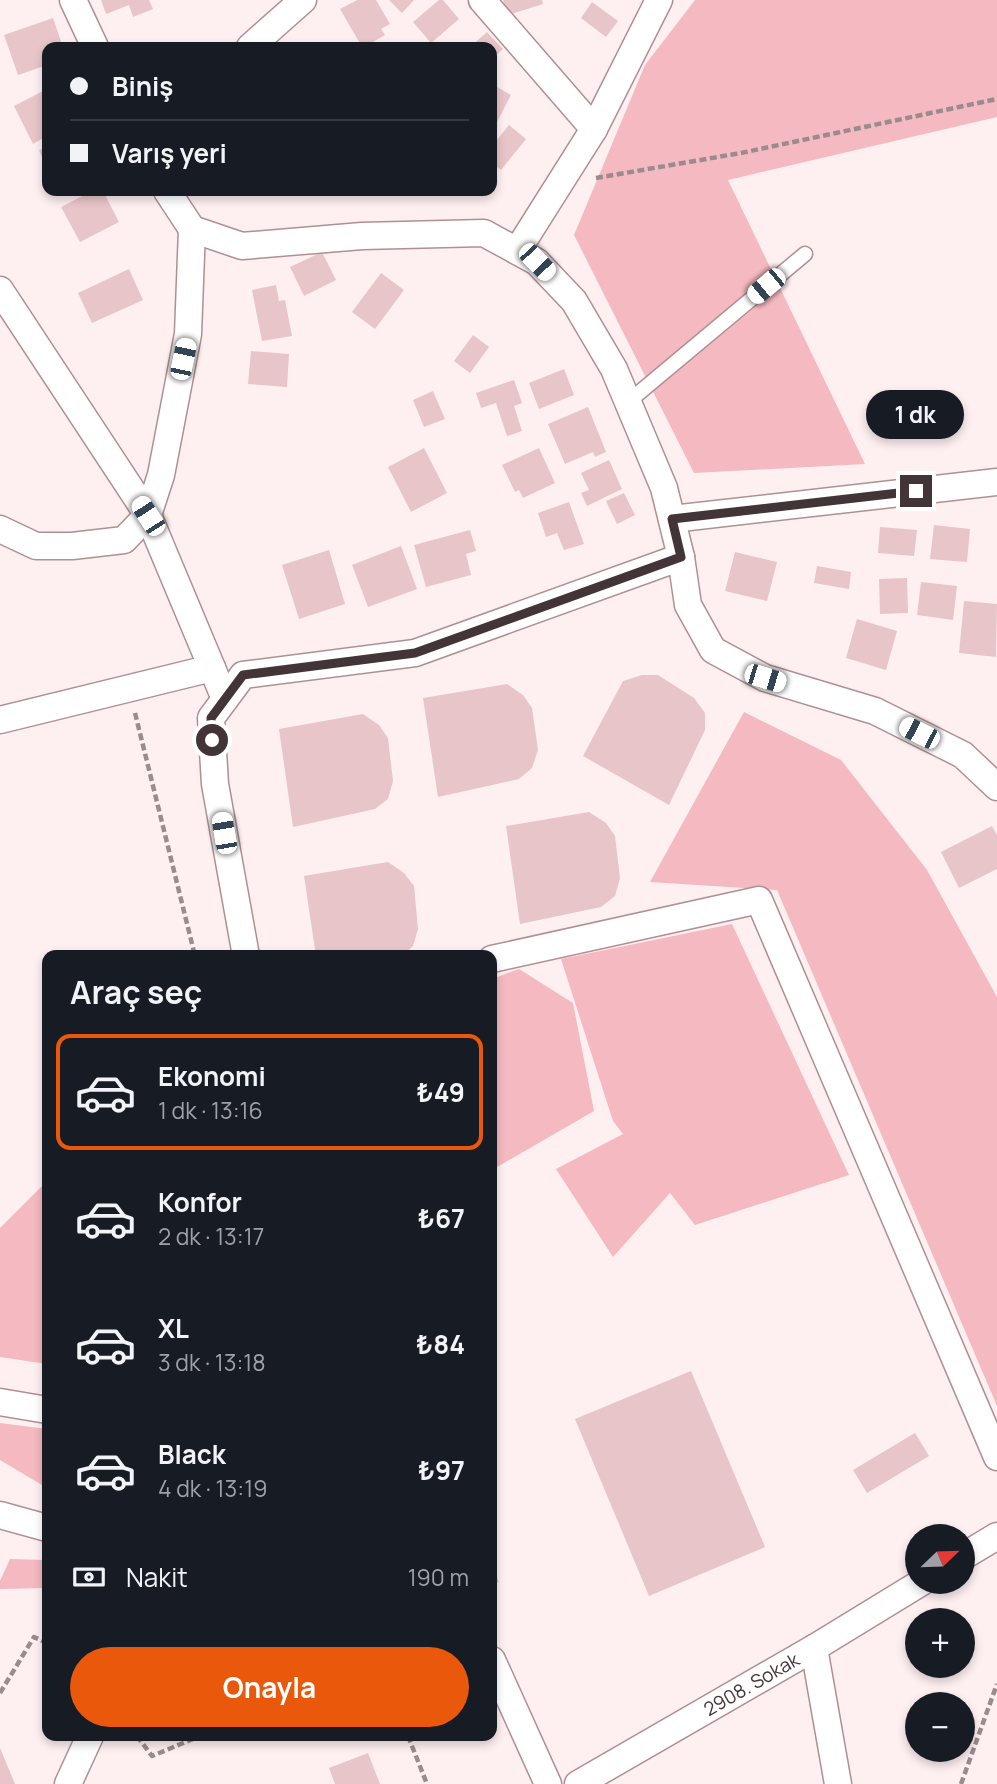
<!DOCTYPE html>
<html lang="tr">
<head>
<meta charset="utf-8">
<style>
  :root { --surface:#171b24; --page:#242831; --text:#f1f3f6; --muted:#9ea1a6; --line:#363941; --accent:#ea580c }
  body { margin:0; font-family:Manrope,sans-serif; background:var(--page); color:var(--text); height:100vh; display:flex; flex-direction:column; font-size:26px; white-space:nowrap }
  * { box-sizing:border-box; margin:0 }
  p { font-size:23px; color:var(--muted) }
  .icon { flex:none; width:38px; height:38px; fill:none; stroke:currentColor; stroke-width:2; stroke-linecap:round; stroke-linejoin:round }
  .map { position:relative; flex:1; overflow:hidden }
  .side { position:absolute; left:42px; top:950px; width:455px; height:791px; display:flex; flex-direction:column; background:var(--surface); border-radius:14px; box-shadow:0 4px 10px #0003 }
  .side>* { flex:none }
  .banner { position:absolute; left:42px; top:42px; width:455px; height:154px; border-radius:14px; box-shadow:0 4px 10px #0003; display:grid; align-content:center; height:154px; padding:0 28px; background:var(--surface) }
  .needle { width:46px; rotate:67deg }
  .tools { position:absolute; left:905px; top:1524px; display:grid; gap:14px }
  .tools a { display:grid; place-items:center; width:70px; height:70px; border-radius:50%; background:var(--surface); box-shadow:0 4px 10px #0003; font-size:35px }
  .end { position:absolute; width:32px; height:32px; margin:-16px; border:9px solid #433537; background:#fff; box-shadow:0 0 0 4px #fff }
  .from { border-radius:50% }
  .bubble { position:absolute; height:49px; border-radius:24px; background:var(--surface); box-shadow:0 4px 10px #0003; font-size:23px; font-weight:700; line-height:49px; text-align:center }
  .car { position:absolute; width:21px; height:42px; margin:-21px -10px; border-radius:9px; box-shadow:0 0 5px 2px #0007; background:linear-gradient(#fff 24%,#345 0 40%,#fff 0 76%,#345 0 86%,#fff 0) }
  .banner b { display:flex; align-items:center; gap:24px; height:66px; font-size:26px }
  .banner b+b { border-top:2px solid var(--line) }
  .banner i { width:18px; height:18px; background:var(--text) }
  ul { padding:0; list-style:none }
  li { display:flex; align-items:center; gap:21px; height:116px; margin:0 14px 10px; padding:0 14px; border:4px solid transparent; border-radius:14px }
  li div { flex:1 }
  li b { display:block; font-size:26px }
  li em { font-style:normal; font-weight:700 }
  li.active { border-color:var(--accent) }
  li>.icon { width:63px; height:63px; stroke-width:1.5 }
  h2 { padding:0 28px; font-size:32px; line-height:84px }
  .pay { display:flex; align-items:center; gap:18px; height:77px; padding:0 28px; font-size:26px }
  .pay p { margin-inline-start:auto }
  .button { display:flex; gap:14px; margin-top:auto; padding:14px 28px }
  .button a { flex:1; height:80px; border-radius:42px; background:var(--accent); color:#fff; font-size:28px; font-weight:700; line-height:80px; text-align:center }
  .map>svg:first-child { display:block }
  .green { fill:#f5b9c1 }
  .building { fill:#e8c5c9 }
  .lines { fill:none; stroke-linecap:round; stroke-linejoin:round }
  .service-casing { stroke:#b08f93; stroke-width:17 }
  .minor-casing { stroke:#b08f93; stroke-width:29 }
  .path { stroke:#9a8b8d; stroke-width:4.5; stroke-dasharray:7 3.5; stroke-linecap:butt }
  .service { stroke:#fff; stroke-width:14 }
  .minor { stroke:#fff; stroke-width:26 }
  .route { stroke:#433537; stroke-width:9 }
  .labels { text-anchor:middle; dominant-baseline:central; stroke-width:6; stroke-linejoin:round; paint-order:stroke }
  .street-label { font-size:19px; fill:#433537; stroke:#feeff1 }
</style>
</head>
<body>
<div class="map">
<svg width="997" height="1784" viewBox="0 0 997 1784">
  <rect width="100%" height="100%" fill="#feeff1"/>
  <!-- green -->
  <path class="green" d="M 695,0 L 997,0 L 997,117 L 728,180 L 865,464 L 694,473 L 574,235 L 645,65 Z
    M 744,712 L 841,760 L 927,870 L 997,997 L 997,1406 L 777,890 L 650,882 Z
    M 732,924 L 849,1175 L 695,1225 L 670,1193 L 613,1257 L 556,1169 L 623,1134 L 613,1121 L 561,959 Z
    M 519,969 L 573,1003 L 594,1111 L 492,1170 L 492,979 Z
    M 47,1181 L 47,1364 L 0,1357 L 0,1228 Z
    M 0,1423 L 47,1429 L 47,1488 L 0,1460 Z
    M 10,1559 L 47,1560 L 47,1588 L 0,1589 L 0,1581 Z"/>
  <!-- building -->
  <path class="building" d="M 101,0 L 149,0 L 153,9 L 133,17 L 129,5 L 106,14 Z
    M 357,0 L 376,0 L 390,24 L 381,29 L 385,35 L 364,47 L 362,47 L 340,9 Z
    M 389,0 L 414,0 L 402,13 Z
    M 439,0 L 443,0 L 459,19 L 431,43 L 413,22 Z
    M 503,0 L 542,0 L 543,4 L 508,15 Z
    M 592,2 L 618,21 L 606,37 L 581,18 Z
    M 53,18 L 63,47 L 47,47 L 47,65 L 18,75 L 4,35 Z
    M 487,32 L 503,49 L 492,59 L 492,47 L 470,47 Z
    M 492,84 L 511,95 L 497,122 L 492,119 Z
    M 47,89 L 47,136 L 33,144 L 14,106 Z
    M 509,125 L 526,139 L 501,170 L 492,163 L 492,146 Z
    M 47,147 L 47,169 L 39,150 Z
    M 92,191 L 103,191 L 119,222 L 80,242 L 61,207 Z
    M 322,252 L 336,280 L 304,296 L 290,267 Z
    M 129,269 L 143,300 L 92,323 L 78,293 Z
    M 381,273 L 404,290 L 375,329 L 352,312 Z
    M 276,285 L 279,301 L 285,300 L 292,336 L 262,341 L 252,290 Z
    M 473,335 L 489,347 L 470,373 L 454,361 Z
    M 251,351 L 289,354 L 287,387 L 248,384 Z
    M 564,369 L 574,395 L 539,409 L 529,383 Z
    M 514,380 L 522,403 L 514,406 L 522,431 L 507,436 L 496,403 L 481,408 L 476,393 Z
    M 433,391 L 445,419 L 424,427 L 413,400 Z
    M 588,407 L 606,452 L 595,457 L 593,452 L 565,464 L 548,424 Z
    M 424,448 L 447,493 L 411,512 L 388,467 Z
    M 539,448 L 555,483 L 523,498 L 519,490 L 515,492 L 502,465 Z
    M 609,460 L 622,489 L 587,506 L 581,493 L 589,490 L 581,473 Z
    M 624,493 L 635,515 L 617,524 L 606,501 Z
    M 569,502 L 584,544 L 564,550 L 557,533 L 546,537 L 538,513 Z
    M 934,525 L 970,529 L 967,562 L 930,559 Z
    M 880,527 L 917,530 L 914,556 L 878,553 Z
    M 470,530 L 476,551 L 466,554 L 471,575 L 426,587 L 414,545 Z
    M 401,546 L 417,589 L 368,607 L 352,565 Z
    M 329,550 L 345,604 L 299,619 L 282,565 Z
    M 735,552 L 777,562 L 767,601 L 725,591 Z
    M 817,566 L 851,572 L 849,589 L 814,583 Z
    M 907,578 L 908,613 L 880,614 L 879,579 Z
    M 921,582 L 957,586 L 953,620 L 917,615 Z
    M 964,601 L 997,604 L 996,657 L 959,653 Z
    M 857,619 L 897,631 L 886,670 L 846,658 Z
    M 642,675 L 658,675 L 694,698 L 705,713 L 705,730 L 669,805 L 583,756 L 623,681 Z
    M 507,684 L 523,695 L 532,708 L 538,750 L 532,768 L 519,779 L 438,797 L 423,698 Z
    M 363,714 L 379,725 L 388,738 L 393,781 L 388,799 L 375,809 L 293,827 L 279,729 Z
    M 589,812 L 606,823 L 615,836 L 620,878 L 615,896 L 601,907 L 520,924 L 506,826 Z
    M 992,826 L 997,835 L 997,869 L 959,888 L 941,852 Z
    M 388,862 L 404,873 L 414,886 L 418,929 L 413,946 L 402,956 L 316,956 L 304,876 Z
    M 691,1371 L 765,1547 L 649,1596 L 575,1419 Z
    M 915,1433 L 929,1456 L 867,1493 L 853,1470 Z
    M 494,1571 L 499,1582 L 492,1585 L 492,1572 Z
    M 0,1748 L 15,1784 L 0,1784 Z
    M 368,1753 L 380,1784 L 335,1784 L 329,1768 Z"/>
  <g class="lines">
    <!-- service casing -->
    <g class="service-casing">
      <path id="service" d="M 628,402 L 805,254"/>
    </g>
    <!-- minor casing -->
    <g class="minor-casing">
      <g id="minor">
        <path d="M 73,0 L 95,47"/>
        <path d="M 482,0 L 594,129"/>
        <path d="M 250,47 L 303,0"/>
        <path d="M 167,191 L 192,229 L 242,246 L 362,236 L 484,233 L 537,262 L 574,301 L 614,369 L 664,488 L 681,557 L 688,605 L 713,650 L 765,678 L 875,711 L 963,755 L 997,787"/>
        <path d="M 517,251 L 594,129 L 659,0"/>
        <path d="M 0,290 L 148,515 L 225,699"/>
        <path d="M 672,519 L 997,482"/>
        <path d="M 0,529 L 36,546 L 72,546 L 124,540 L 148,515 L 161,475 L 188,334 L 192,229"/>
        <path d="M 0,720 L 212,668"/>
        <path d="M 246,956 L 215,784 L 211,718 L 243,675 L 415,653 L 681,557"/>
        <path d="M 492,959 L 759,900 L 997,1457"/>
        <path d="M 0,1402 L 47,1410"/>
        <path d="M 0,1515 L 47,1528"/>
        <path d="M 962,1557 L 997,1536"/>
        <path d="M 814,1648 L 838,1784"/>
        <path d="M 492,1660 L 548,1784"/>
        <path d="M 68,1784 L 90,1736"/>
        <path id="s1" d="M 578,1784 L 814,1648 L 922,1582"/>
      </g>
    </g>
    <!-- path -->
    <path class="path" d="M 596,178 L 741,153 L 997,99
      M 135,713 L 195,956
      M 0,1693 L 34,1637 L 47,1643
      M 47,1729 L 47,1731
      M 137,1736 L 152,1756 L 200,1736
      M 408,1736 L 427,1784
      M 961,1784 L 997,1684"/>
    <!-- service -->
    <use href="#service" class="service"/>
    <!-- minor -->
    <use href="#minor" class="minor"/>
  </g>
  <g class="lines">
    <!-- route -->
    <path class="route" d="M 212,740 L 211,718 L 243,675 L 415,653 L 681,557 L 672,519 L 916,491"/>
  </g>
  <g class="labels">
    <!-- street labels -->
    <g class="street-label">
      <text stroke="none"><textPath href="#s1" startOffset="200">2908. Sokak</textPath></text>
    </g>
  </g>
</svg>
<div class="tools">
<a><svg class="needle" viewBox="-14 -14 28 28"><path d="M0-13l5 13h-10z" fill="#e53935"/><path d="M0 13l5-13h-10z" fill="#9ea1a6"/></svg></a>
<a>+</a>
<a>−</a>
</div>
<i class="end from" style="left:212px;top:740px"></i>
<i class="end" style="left:916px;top:491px"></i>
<div class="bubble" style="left:866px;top:390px;width:98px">1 dk</div>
<i class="car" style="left:537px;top:262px;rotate:136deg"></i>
<i class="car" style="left:766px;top:286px;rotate:230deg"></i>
<i class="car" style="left:183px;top:359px;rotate:12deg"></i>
<i class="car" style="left:148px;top:516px;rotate:327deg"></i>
<i class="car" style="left:765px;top:678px;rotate:107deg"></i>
<i class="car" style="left:919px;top:733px;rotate:297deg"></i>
<i class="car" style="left:224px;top:833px;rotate:350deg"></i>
<div class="banner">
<b><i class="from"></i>Biniş</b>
<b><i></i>Varış yeri</b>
</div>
<section class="side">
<h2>Araç seç</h2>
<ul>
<li class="active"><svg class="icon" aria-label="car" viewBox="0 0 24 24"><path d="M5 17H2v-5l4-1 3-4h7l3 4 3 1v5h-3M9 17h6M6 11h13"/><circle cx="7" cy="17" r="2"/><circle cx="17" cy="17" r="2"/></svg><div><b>Ekonomi</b><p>1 dk · 13:16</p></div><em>₺49</em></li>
<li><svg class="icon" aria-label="car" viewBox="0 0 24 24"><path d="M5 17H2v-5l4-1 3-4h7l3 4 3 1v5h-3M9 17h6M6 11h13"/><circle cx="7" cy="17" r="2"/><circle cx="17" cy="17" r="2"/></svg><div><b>Konfor</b><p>2 dk · 13:17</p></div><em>₺67</em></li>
<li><svg class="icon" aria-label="car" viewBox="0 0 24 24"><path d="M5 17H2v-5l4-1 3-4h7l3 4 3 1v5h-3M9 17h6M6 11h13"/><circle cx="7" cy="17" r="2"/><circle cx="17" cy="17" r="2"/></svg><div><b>XL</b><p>3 dk · 13:18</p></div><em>₺84</em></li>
<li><svg class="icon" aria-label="car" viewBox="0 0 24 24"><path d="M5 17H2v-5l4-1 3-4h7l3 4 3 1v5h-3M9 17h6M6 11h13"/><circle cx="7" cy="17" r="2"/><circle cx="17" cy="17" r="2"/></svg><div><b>Black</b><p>4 dk · 13:19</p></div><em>₺97</em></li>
</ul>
<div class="pay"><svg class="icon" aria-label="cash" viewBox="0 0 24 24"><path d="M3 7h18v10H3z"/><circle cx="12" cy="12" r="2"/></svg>Nakit<p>190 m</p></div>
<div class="button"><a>Onayla</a></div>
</section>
</div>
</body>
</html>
